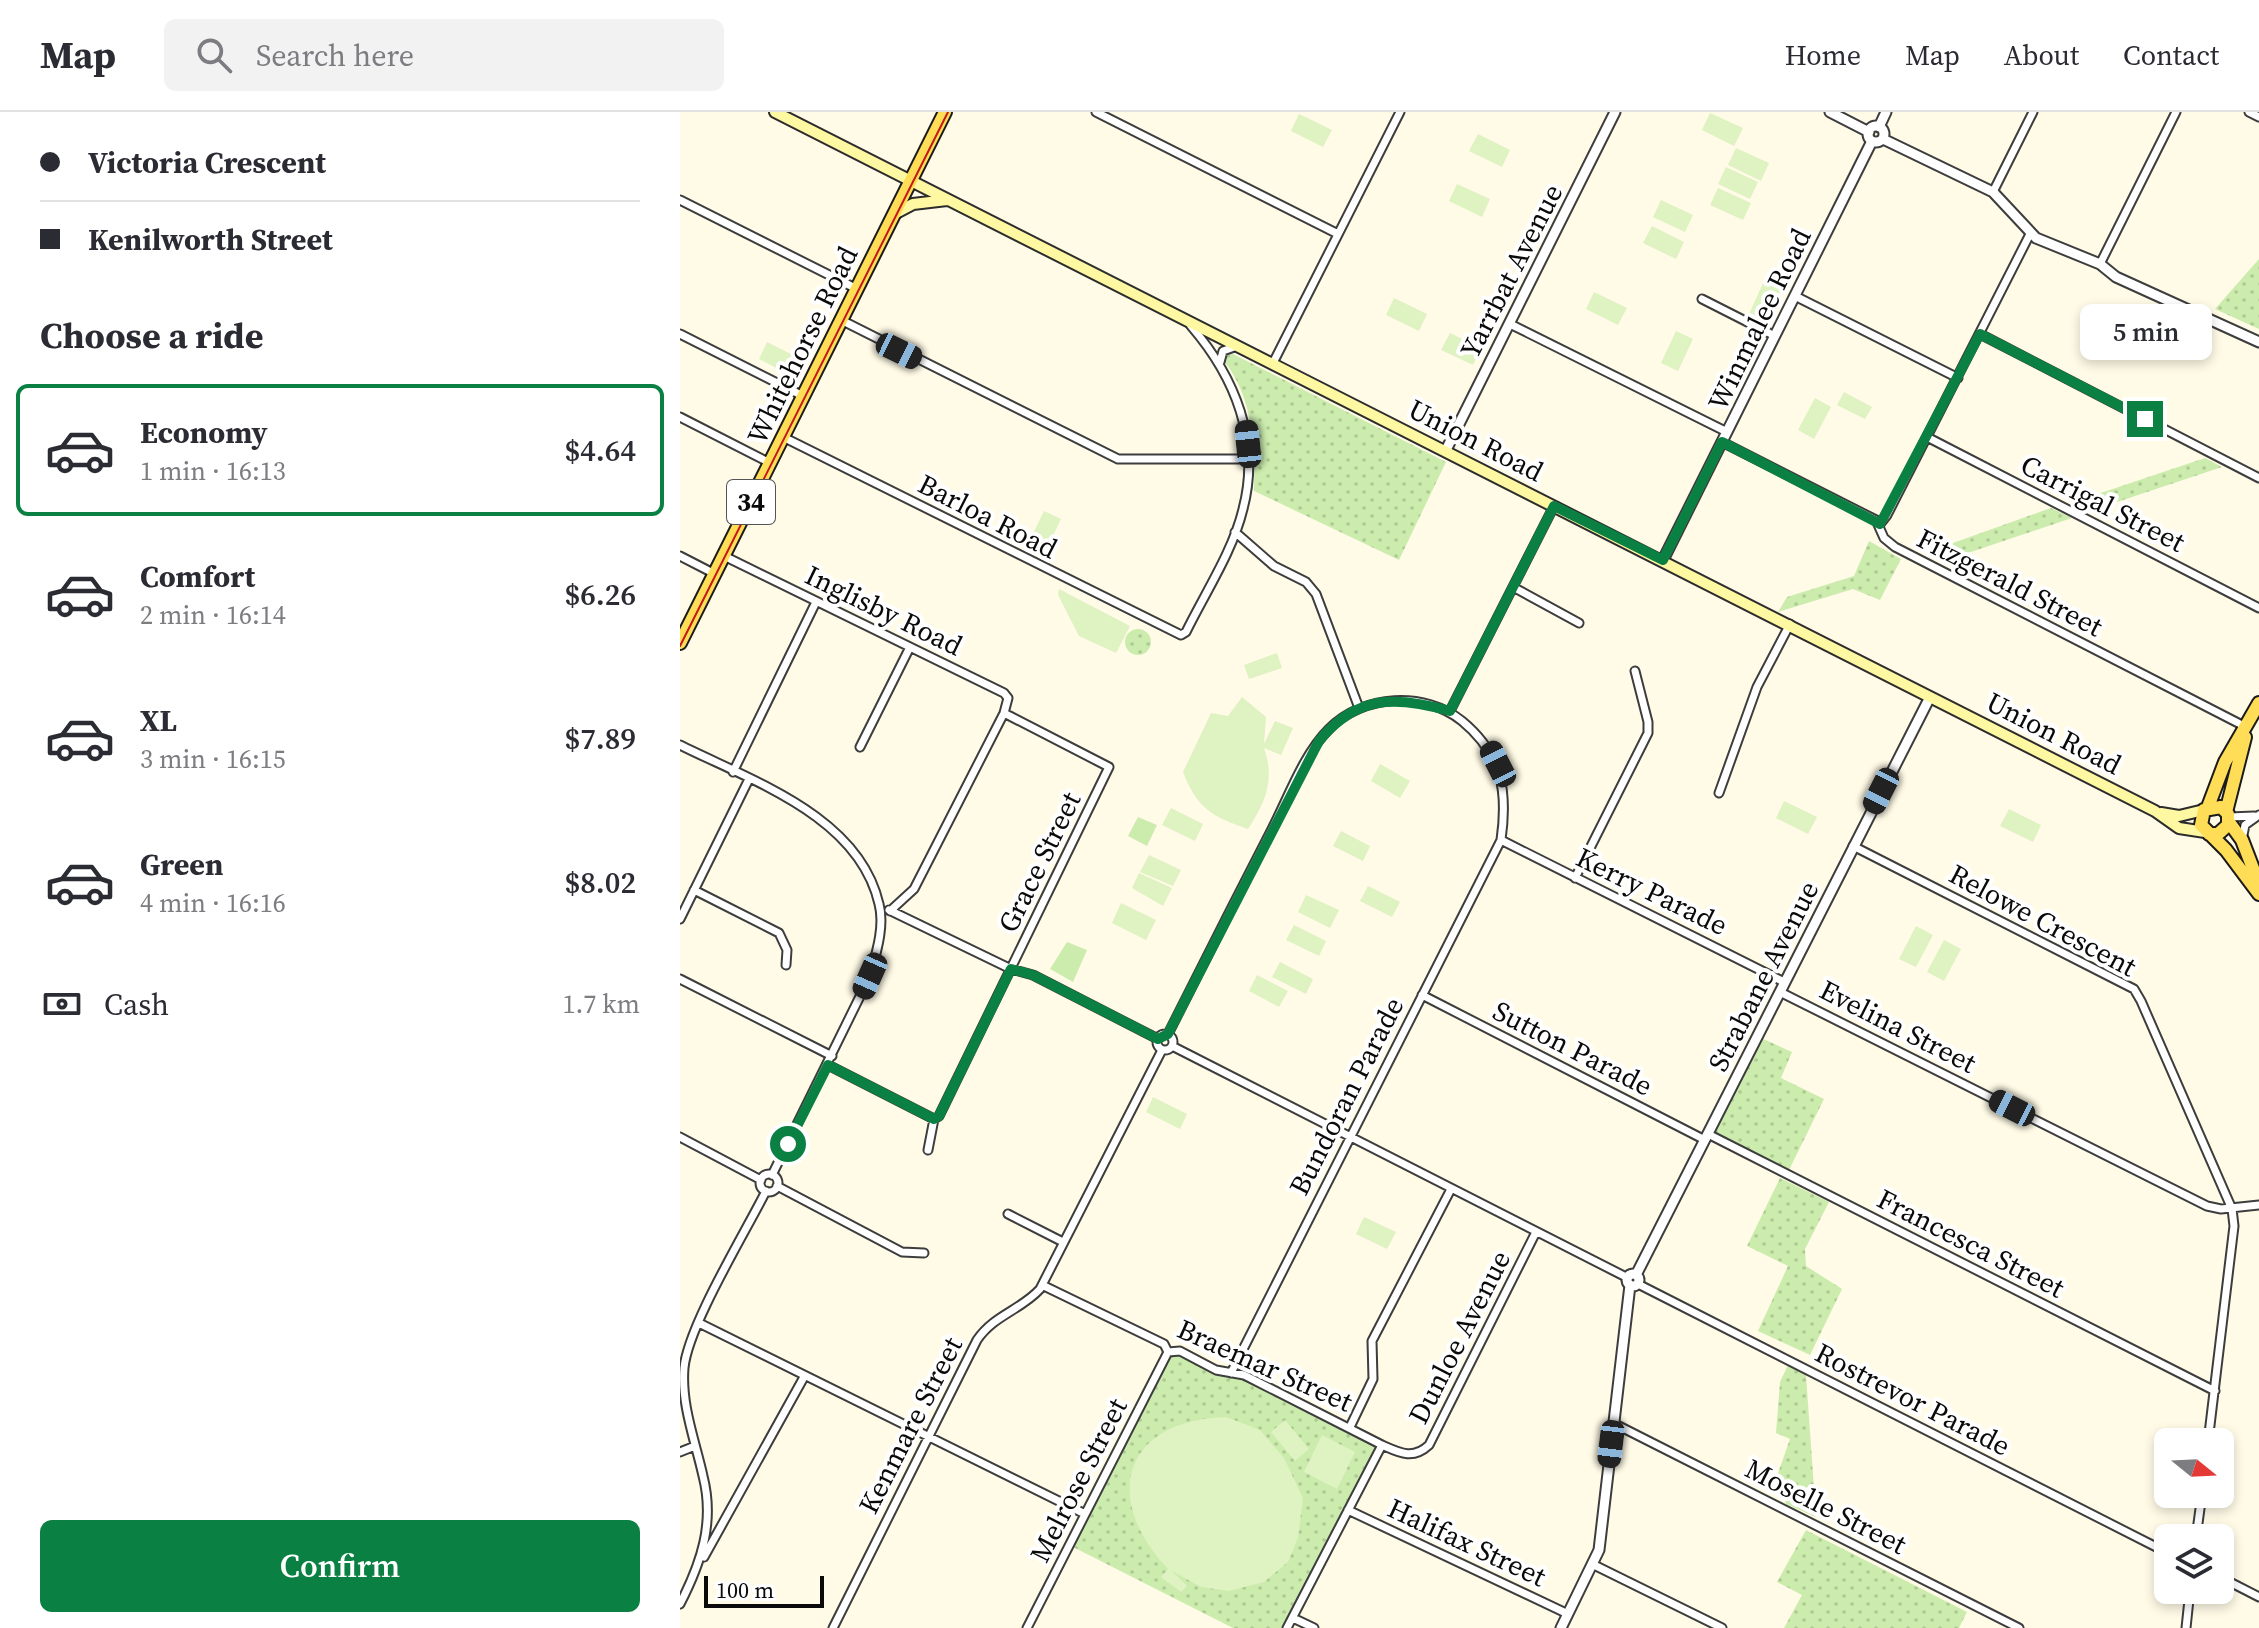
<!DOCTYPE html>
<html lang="en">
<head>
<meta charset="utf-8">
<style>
  :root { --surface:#fff; --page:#f2f2f3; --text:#2b2b33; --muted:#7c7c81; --line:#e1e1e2; --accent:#0b8043 }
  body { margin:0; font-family:"Source Serif 4",serif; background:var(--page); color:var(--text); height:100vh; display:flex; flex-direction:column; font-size:30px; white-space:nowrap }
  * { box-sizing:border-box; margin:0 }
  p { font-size:26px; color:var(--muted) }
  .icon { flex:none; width:44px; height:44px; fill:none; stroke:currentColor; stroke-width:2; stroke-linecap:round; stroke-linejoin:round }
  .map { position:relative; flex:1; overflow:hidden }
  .panel { display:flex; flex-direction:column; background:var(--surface); width:680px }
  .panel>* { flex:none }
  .banner { display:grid; align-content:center; height:176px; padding:0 40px; background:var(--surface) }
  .needle { width:52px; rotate:108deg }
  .fabs { position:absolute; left:1474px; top:1316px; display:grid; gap:16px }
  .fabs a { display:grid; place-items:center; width:80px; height:80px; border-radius:12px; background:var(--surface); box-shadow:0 4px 12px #0003; font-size:40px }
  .scale { position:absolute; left:24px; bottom:20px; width:120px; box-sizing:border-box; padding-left:8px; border:4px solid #0a0a0a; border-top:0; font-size:22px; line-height:28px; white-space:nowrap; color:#0a0a0a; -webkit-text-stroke:6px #fff; paint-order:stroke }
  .end { position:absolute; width:36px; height:36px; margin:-18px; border:10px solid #0b8043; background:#fff; box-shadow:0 0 0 4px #fff }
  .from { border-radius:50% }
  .bubble { position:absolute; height:56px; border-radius:12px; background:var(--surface); box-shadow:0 4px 12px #0003; font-size:26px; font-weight:600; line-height:56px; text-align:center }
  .car { position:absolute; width:24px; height:48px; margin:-24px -12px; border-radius:10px; box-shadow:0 0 6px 2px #0007; background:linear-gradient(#222 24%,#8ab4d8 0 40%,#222 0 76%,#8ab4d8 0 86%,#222 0) }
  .banner b { display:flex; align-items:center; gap:28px; height:76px; font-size:30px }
  .banner b+b { border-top:2px solid var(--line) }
  .banner i { width:20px; height:20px; background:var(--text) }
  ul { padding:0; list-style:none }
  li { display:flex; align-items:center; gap:24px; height:132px; margin:0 16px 12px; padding:0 24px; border:4px solid transparent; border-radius:12px }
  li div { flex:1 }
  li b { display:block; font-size:30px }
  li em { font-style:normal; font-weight:600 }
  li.active { border-color:var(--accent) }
  li>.icon { width:72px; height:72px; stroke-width:1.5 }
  h2 { padding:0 40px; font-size:36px; line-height:96px }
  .pay { display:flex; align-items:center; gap:20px; height:88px; padding:0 40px; font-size:30px }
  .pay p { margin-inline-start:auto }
  .button { display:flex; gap:16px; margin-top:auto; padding:16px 40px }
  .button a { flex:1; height:92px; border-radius:12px; background:var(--accent); color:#fff; font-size:32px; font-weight:600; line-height:92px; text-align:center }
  header { display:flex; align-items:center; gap:48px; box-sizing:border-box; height:112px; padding:0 40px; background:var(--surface); border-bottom:2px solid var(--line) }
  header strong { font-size:38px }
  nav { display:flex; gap:44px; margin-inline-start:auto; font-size:28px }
  .search { width:560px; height:72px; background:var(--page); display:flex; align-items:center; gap:20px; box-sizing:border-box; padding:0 28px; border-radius:12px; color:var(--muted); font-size:30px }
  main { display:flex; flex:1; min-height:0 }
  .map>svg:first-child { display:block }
  .grass { fill:#ccecae }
  .park { fill:url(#park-dots) }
  .pitch { fill:#dff2c1 }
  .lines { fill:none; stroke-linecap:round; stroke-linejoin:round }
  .minor-casing { stroke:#3d3d3d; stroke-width:11 }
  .tertiary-casing { stroke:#3d3d3d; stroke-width:13 }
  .secondary-casing { stroke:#2c2c2c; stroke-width:14 }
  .primary-casing { stroke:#1b1b1b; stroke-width:16 }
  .minor { stroke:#fff; stroke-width:7 }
  .tertiary { stroke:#fff; stroke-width:9 }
  .secondary { stroke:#fff8a2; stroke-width:10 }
  .primary { stroke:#ffdd57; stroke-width:12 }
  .tram { stroke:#c4181a; stroke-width:2 }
  .route { stroke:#0b8043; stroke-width:10 }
  .labels { text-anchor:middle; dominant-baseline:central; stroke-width:8; stroke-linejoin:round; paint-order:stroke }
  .shield { fill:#fff; stroke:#545454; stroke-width:2 }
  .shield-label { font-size:26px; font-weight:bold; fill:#0a0a0a }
  .street-label { font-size:28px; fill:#0a0a0a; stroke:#fff }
</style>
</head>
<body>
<header>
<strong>Map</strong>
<div class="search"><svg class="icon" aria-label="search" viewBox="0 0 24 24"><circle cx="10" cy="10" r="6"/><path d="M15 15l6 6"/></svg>Search here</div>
<nav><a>Home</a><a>Map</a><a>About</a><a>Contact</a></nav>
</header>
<main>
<section class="panel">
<div class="banner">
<b><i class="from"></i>Victoria Crescent</b>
<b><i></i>Kenilworth Street</b>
</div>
<h2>Choose a ride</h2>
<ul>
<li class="active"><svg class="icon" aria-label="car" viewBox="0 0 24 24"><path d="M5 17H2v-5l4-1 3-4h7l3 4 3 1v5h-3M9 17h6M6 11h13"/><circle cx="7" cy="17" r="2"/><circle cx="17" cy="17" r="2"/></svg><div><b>Economy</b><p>1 min · 16:13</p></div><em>$4.64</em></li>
<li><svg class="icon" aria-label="car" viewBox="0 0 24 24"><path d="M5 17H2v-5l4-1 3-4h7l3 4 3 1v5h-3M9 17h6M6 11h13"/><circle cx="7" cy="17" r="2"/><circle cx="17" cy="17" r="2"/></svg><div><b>Comfort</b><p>2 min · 16:14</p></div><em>$6.26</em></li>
<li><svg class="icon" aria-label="car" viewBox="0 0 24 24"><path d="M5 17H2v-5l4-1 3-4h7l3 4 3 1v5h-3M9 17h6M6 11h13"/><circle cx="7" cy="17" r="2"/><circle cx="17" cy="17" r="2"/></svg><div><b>XL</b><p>3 min · 16:15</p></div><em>$7.89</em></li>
<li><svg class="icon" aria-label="car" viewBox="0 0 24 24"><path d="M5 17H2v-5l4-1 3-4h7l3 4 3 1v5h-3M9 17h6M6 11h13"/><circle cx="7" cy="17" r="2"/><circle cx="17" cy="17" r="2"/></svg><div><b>Green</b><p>4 min · 16:16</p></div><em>$8.02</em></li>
</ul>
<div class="pay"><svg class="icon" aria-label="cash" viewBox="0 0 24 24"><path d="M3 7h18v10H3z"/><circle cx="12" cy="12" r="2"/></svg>Cash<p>1.7 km</p></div>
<div class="button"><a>Confirm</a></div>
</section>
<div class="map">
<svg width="1579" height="1516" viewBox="0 0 1579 1516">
  <defs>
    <pattern id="park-dots" width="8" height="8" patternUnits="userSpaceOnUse" patternTransform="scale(2)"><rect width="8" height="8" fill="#ccecae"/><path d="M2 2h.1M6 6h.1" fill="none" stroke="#aec994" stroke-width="1.8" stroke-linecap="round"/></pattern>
  </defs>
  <rect width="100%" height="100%" fill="#fffbe7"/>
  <!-- grass -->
  <path class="grass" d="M 458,705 L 477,713 L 467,734 L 448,724 Z
    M 387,830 L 407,838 L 393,870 L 370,857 Z"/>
  <!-- park -->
  <path class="park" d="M 1579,147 L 1579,217 L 1535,197 Z
    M 547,239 L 766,350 L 719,448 L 574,379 C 575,334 573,285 544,249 Z
    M 1525,346 L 1542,355 L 1410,399 L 1391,391 Z
    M 1371,396 L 1392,406 L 1264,449 L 1245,441 Z
    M 1189,429 L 1221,447 L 1200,488 L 1173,477 L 1098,500 L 1107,485 L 1174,464 Z
    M445 530a13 13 0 1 1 26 0a13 13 0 1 1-26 0Z
    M 1081,926 L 1112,940 L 1101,966 L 1144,987 L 1109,1058 L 1034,1020 Z
    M 1100,1066 L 1149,1090 L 1125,1137 L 1126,1154 L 1162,1177 L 1130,1243 L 1078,1219 L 1108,1154 L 1067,1134 Z
    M 493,1237 L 564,1263 L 702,1333 L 607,1516 L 553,1516 L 389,1433 Z
    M 1108,1253 L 1126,1263 L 1136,1405 L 1106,1392 L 1101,1371 L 1096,1367 L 1110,1327 L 1096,1321 L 1100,1270 Z
    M 1126,1418 L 1287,1500 L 1279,1516 L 1104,1516 L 1122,1483 L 1097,1470 Z"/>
  <!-- pitch -->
  <path class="pitch" d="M 1030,1 L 1063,16 L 1054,34 L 1022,18 Z
    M 619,2 L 652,18 L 643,35 L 611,19 Z
    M 798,22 L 830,38 L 822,55 L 789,39 Z
    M 1056,36 L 1089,51 L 1081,69 L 1048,53 Z
    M 1046,55 L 1078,70 L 1070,87 L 1038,72 Z
    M 777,72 L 810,87 L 802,105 L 769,89 Z
    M 1038,76 L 1071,91 L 1063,108 L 1030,93 Z
    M 981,88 L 1013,103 L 1005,120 L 973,105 Z
    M 972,114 L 1004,130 L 996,147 L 963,131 Z
    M 1084,169 L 1102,177 L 1086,210 L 1069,202 Z
    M 914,180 L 947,196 L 938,213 L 906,197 Z
    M 714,186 L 747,202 L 739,219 L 706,203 Z
    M 996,219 L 1013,227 L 998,259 L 981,251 Z
    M 770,221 L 801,236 L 793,253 L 761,238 Z
    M 87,230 L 119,246 L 110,263 L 79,247 Z
    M 1164,280 L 1192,295 L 1185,307 L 1157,293 Z
    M 1135,286 L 1151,295 L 1134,327 L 1118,318 Z
    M 364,399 L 381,407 L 365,440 L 348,432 Z
    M 379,477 L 450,514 L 436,541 L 399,524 L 378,483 Z
    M 597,541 L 602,556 L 569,567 L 564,553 Z
    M 562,585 L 586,605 L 584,632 L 595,609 L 613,616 L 601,643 L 584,636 C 595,667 586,690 568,717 C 532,705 517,696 503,660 L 531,601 L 548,604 Z
    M 700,652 L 730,669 L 720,686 L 691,669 Z
    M 1104,689 L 1137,705 L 1128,722 L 1096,706 Z
    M 491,696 L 523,712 L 515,729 L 482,713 Z
    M 1329,697 L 1361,713 L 1353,730 L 1320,714 Z
    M 661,719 L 690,734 L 683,749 L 653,734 Z
    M 469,743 L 501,758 L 493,774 L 460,760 Z
    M 459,761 L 492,776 L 483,794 L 452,776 Z
    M 688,774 L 720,790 L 712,805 L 680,789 Z
    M 626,783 L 659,798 L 650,816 L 618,800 Z
    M 441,791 L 476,808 L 466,828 L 432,811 Z
    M 614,813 L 646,829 L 639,844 L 606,828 Z
    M 1236,814 L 1253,823 L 1236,855 L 1219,847 Z
    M 1264,828 L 1281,837 L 1264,869 L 1247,860 Z
    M 600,850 L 633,867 L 626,882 L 592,865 Z
    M 577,863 L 608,879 L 599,895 L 569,879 Z
    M 473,985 L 507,1002 L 500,1017 L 466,1000 Z
    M 684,1105 L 716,1120 L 707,1137 L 676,1122 Z
    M 546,1305 L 580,1318 L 604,1346 L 623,1386 L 618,1426 L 608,1450 L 584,1470 L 549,1479 L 521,1475 L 492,1459 L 507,1474 L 501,1480 L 481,1465 L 488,1457 C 420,1385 444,1308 546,1305 Z
    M 605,1308 L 629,1337 L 615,1349 L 591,1320 Z
    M 642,1323 L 675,1340 L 657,1377 L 624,1360 Z"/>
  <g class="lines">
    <!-- minor casing -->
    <g class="minor-casing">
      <path id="minor" d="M 416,0 L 658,122
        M 1569,0 L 1579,5
        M 1313,80 L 1353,0
        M 0,88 L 177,177
        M 1420,152 L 1496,0
        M 1115,184 L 1278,266
        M 1022,187 L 1095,224
        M 161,208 L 438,347 L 569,347
        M 830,212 L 1047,320
        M 0,222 L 123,284
        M 1300,222 L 1579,366
        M 540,250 L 543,239 L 557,234
        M 593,251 L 720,0
        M 0,305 L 90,351
        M 103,325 L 501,523 L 506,520 C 525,481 553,439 563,397 C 581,329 555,265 511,214
        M 1247,325 L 1579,496
        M 1042,330 L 1196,408 L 1204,426 L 1215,435 L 1566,615
        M 1200,412 L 1207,403 L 1350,122
        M 555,420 L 594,454 L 626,470 L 636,482 L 679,596
        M 0,444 L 35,462
        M 44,444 L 324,581 L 328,586 L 324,601 L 234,777 L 210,799
        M 833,475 L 899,511
        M 770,599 L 874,394
        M 0,633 C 72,669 179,704 199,792 C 205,814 196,842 190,864 L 92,1063
        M 180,635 L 230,535
        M 53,660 L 136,490
        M 1039,681 L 1077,575 L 1110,512
        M 1549,705 L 1574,704
        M 821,728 L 1104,870
        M 1562,728 L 1565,713 L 1579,703
        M 1173,734 L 1454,877 L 1461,889 L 1552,1097 L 1554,1114 L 1528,1330
        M 895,766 L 968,621 L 968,610 L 955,559
        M 14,778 L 99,821 L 107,838 L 106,853
        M 209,798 L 331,857 L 353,863 L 478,927
        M 0,807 L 69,667
        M 0,867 L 152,944
        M 1100,880 L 1527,1094 L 1541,1097 L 1579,1093
        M 742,883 L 1025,1028
        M477 930a8 8 0 1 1 16 0a8 8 0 1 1-16 0Z
        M 488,922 C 522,854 557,785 592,717 C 609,684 623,643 649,617 C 683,582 745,579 782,609 C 822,642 828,679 821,728 L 551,1261
        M 492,934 L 948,1166
        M 148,953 L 254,1007
        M 1028,1022 L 1535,1279
        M 0,1025 L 81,1068
        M 248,1038 L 254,1007 L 259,1004 L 429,655 L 324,601
        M80 1071a9 9 0 1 1 18 0a9 9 0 1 1-18 0Z
        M 97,1074 L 222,1140 L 244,1141
        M 328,1102 L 383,1130
        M 958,1172 L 1488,1441
        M 362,1173 L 484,1232 L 488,1240
        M 19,1211 L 403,1401
        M 488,1240 L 500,1239 L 536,1258 L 564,1263 L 702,1333
        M 933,1311 L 1339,1516
        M 670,1315 L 693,1267 L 692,1229 L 771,1077
        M 0,1340 L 15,1334
        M 668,1398 L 888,1502
        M 1516,1426 L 1522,1382
        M 24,1445 L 124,1265
        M 912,1452 L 1042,1516
        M 1540,1465 L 1579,1485
        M 0,1492 C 21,1451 35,1411 23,1364 C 15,1328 1,1293 4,1256 C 8,1214 65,1121 86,1079
        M 613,1506 L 634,1516
        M 153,1516 L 297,1228 C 314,1203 341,1198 360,1177 L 482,938
        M 347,1516 L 488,1240
        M 607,1516 L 702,1333 C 720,1341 733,1348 749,1333 L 856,1120
        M 1506,1516 L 1510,1478"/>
    </g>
    <!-- tertiary casing -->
    <g class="tertiary-casing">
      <path id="tertiary" d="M 1150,0 L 1189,20
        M1188 22a8 8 0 1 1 16 0a8 8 0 1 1-16 0Z
        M 1199,15 L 1206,0
        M 1203,27 L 1313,80 L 1356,126 L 1420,152 L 1436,165 L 1579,230
        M 766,338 L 935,0
        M 983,448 L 1192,29
        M947 1168a6 6 0 1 1 12 0a6 6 0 1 1-12 0Z
        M 956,1163 L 1250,585
        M 881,1516 L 919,1438 L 950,1173"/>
    </g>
    <!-- secondary casing -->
    <g class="secondary-casing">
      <path id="secondary" d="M 95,0 L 1475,699 L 1499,716 L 1525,720
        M 214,102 L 233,92 L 267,88
        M 1481,701 L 1499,704 L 1524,698"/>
    </g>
    <!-- primary casing -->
    <g class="primary-casing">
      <path id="primary" d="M 0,531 L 265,0
        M 1528,695 L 1545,650 L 1579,591
        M 1546,700 L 1565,625
        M 1549,710 L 1562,728 L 1579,772
        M 1529,722 L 1538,722 L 1548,713 L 1548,702 L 1541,695 L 1524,698 L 1521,713 L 1546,738 L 1579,782"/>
    </g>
    <!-- minor -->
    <use href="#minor" class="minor"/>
    <!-- tertiary -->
    <use href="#tertiary" class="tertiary"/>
    <!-- secondary -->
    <use href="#secondary" class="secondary"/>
    <!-- primary -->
    <use href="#primary" class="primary"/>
    <!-- tram -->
    <path class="tram" d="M 0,534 L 268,0"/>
  </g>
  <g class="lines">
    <!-- route -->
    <path class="route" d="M 108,1032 L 148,953 L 254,1007 L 259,1004 L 331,857 L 353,863 L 478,927 L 488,922 L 639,629 C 677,582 717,584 770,599 L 874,394 L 983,448 L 1042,330 L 1200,412 L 1300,222 L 1465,307"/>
  </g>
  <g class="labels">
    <!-- shield labels -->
    <rect class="shield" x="47" y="368" width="48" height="44" rx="6"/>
    <g class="shield-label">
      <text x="71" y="390">34</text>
    </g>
    <!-- street labels -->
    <g class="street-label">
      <text transform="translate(831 159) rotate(-63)">Yarrbat Avenue</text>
      <text transform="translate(1079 207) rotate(-64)">Winmalee Road</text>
      <text transform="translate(122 233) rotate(-64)">Whitehorse Road</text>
      <text transform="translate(796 328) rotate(27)">Union Road</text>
      <text transform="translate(1423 391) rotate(27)">Carrigal Street</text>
      <text transform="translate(308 404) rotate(27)">Barloa Road</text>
      <text transform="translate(1330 470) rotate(27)">Fitzgerald Street</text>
      <text transform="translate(204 498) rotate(26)">Inglisby Road</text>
      <text transform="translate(1374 621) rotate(27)">Union Road</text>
      <text transform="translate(359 750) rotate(-64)">Grace Street</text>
      <text transform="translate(972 779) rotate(26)">Kerry Parade</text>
      <text transform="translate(1363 808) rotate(28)">Relowe Crescent</text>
      <text transform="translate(1083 864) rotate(-63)">Strabane Avenue</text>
      <text transform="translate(1218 914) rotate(27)">Evelina Street</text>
      <text transform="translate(893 936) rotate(27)">Sutton Parade</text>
      <text transform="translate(666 984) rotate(-63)">Bundoran Parade</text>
      <text transform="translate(1291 1131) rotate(27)">Francesca Street</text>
      <text transform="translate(779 1225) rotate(-63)">Dunloe Avenue</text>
      <text transform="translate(585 1253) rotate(24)">Braemar Street</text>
      <text transform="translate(1233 1287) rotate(27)">Rostrevor Parade</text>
      <text transform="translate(230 1313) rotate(-63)">Kenmare Street</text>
      <text transform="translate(398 1368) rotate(-63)">Melrose Street</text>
      <text transform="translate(1146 1394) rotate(27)">Moselle Street</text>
      <text transform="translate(787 1430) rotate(25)">Halifax Street</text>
    </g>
  </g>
</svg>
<div class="fabs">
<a><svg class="needle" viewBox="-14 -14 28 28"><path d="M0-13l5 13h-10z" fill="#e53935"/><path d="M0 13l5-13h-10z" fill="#7c7c81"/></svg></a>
<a><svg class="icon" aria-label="layers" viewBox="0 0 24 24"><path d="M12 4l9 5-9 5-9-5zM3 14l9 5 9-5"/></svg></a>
</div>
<div class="scale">100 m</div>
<i class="end from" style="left:108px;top:1032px"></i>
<i class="end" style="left:1465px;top:307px"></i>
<div class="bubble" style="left:1400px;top:192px;width:132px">5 min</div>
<i class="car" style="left:219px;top:239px;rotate:116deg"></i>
<i class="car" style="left:568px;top:332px;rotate:354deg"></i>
<i class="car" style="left:818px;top:652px;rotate:333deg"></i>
<i class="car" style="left:1201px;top:679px;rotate:207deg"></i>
<i class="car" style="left:190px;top:864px;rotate:204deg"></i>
<i class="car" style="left:1332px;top:996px;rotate:297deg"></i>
<i class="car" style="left:931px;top:1332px;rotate:187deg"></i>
</div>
</main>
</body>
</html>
